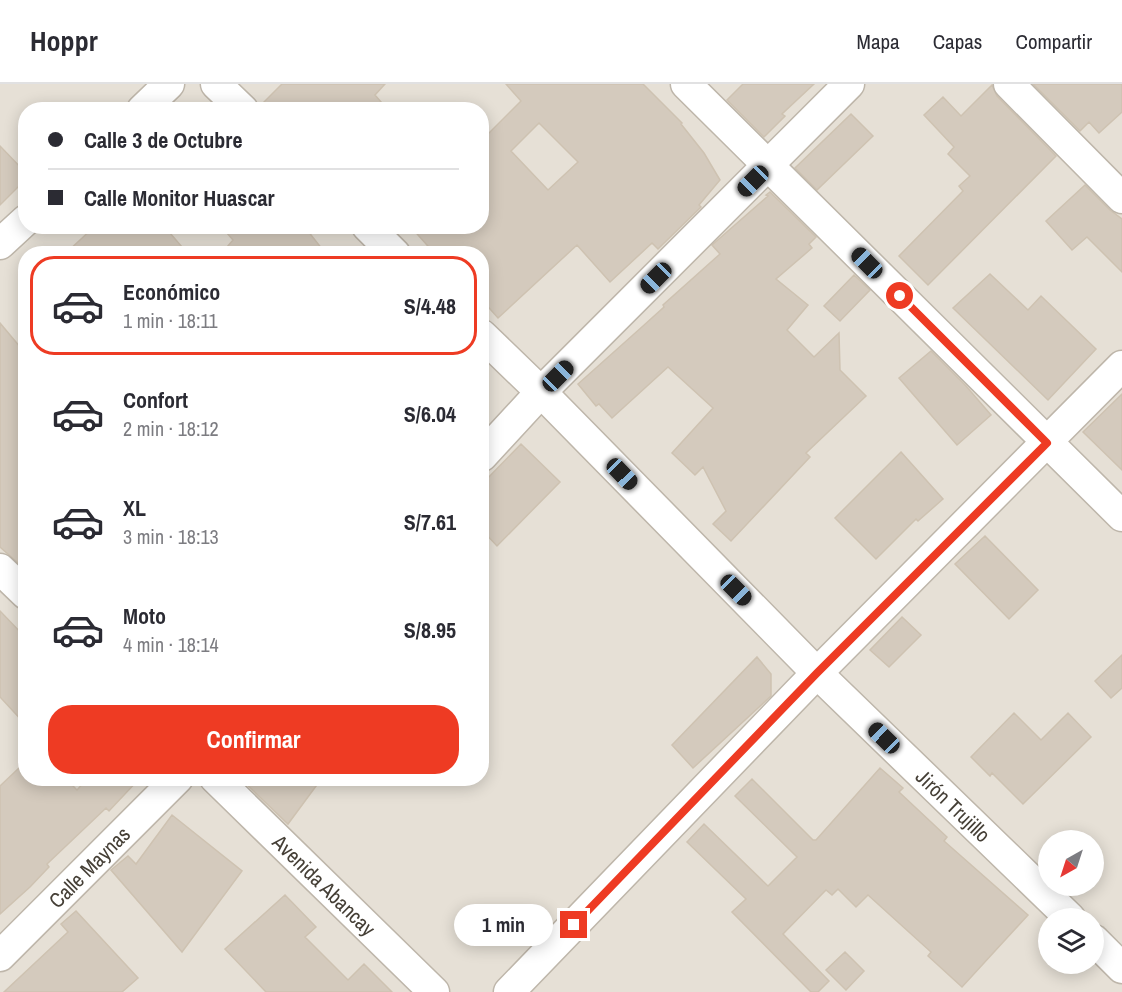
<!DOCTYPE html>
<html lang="es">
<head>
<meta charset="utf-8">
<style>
  :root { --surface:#fff; --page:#f2f2f3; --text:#2b2b33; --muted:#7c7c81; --line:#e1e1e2; --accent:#ee3b23 }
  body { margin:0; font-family:"Archivo Narrow",sans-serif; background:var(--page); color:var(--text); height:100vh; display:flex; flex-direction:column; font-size:22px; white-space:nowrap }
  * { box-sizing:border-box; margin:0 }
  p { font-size:20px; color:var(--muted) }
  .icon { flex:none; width:33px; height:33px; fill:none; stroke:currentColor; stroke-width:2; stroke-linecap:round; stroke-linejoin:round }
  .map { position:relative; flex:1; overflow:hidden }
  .panel { position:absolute; left:18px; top:162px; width:471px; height:540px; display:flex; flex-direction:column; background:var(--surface); border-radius:24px; box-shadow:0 3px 15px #0003 }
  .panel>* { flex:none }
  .hud { position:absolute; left:18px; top:18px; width:471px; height:132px; border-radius:24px; box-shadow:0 3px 15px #0003; display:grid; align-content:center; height:132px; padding:0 30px; background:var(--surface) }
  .needle { width:39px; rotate:219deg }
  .fabs { position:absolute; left:1038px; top:746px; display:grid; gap:12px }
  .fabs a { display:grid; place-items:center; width:66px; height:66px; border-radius:50%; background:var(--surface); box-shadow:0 3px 15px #0003; font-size:30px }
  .end { position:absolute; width:27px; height:27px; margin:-14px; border:8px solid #ee3b23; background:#fff; box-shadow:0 0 0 3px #fff }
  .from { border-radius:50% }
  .bubble { position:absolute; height:42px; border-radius:21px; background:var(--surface); box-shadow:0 3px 15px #0003; font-size:20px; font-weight:700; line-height:42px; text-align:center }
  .car { position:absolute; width:18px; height:36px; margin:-18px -9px; border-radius:8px; box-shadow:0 0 4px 2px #0007; background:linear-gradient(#222 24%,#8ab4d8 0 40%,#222 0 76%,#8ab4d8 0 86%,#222 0) }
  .hud b { display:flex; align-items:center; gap:21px; height:57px; font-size:22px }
  .hud b+b { border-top:2px solid var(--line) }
  .hud i { width:15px; height:15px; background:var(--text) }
  ul { padding:10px 0 0; list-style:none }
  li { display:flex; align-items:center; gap:18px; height:99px; margin:0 12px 9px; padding:0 18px; border:3px solid transparent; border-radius:24px }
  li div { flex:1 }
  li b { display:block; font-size:22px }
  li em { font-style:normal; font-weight:700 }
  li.active { border-color:var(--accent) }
  li>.icon { width:54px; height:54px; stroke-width:1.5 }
  .action { display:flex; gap:12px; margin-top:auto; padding:12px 30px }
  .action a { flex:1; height:69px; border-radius:24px; background:var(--accent); color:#fff; font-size:24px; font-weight:700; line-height:69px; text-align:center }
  header { display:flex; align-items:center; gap:36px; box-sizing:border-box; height:84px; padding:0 30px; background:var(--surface); border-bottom:2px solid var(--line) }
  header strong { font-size:28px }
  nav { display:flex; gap:33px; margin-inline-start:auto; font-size:21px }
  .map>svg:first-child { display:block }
  .residential { fill:#e6e0d6; fill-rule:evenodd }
  .building { fill:#d4cabd; stroke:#cec2b1; stroke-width:1.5; fill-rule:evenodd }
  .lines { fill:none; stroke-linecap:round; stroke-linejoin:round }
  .minor-casing { stroke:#beb6aa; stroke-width:33 }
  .minor { stroke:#fff; stroke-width:30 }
  .route { stroke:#ee3b23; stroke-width:8 }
  .labels { text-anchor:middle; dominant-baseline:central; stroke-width:6; stroke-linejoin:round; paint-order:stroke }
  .street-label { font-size:21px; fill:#453f36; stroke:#fff }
</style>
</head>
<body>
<header>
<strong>Hoppr</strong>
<nav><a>Mapa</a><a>Capas</a><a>Compartir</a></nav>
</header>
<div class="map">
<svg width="1122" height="908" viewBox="0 0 1122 908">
  <rect width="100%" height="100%" fill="#f3efe7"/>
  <!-- residential -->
  <path class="residential" d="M 0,0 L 1122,0 L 1122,908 L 0,908 ZM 26,26 L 482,26 L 482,142 L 26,142 ZM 26,170 L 482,170 L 482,694 L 26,694 ZM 1048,756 L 1094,756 L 1094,801 L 1048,801 ZM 1048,834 L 1094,834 L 1094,879 L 1048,879 Z"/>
  <!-- building -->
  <path class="building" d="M 282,0 L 385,0 L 375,11 L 388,26 L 260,26 L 260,22 Z
    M 506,0 L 643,0 L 682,39 L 681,40 L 704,69 L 720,96 L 699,121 L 701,123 L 658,165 L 652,159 L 610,198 L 577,161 L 498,234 L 482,216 L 482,170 L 435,170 L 410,142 L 482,142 L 482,56 L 521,17 ZM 539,39 L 578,78 L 548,106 L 511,67 Z
    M 743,0 L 814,0 L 782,30 L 785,32 L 764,53 L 727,16 Z
    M 1033,0 L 1122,0 L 1122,28 L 1099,49 L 1089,38 L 1080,47 Z
    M 992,1 L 997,12 L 1056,72 L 928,201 L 899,172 L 963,107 L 959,102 L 970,92 L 948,70 L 954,63 L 924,31 L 943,13 L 961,32 Z
    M 851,30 L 873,52 L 817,106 L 795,84 Z
    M 0,62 L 26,89 L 26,95 L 0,121 Z
    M 1085,101 L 1110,126 L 1122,135 L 1122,188 L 1087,153 L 1072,166 L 1046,137 Z
    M 770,108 L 816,153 L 809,160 L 812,164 L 776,195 L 808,221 L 787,246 L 814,273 L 839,249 L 840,286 L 866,312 L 806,369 L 810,373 L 731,457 L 713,440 L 726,427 L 703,383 L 695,391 L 672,369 L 713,324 L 668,283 L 612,334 L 599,320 L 596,322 L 578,300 L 643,242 L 664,223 L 663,221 L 720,170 L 712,161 L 768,112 L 766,111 Z
    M 95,142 L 164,142 L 188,170 L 65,170 Z
    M 221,142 L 304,142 L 326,170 L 221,170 L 233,156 Z
    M 990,190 L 1028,226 L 1041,212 L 1096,265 L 1048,316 L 953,224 Z
    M 854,191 L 870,206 L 840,237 L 824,222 Z
    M 0,239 L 26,270 L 26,486 L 0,463 Z
    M 931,267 L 966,302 L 991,331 L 957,361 L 899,294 Z
    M 1122,310 L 1122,386 L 1083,348 Z
    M 521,360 L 560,398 L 497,462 L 482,446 L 482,400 Z
    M 901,368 L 943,415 L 918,437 L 916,435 L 876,475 L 835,434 Z
    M 985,452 L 1038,506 L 1009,535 L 955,480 Z
    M 0,527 L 26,554 L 26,641 L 0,613 Z
    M 902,533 L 921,551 L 889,583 L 870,566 Z
    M 1122,571 L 1122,604 L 1111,614 L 1095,597 Z
    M 757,573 L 771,590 L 771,612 L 693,684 L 672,661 Z
    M 1014,629 L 1041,656 L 1068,629 L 1091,653 L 1023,720 L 992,689 L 990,692 L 971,673 Z
    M 20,683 L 26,690 L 26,694 L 65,694 L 77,706 L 88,694 L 140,694 L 109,727 L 106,724 L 47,780 L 49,783 L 30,803 L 0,830 L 0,702 Z
    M 880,684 L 903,704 L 899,708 L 947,753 L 944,757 L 1028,831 L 962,903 L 928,872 L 931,868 L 868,811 L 856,823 L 838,805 L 832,811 L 826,806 L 783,850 L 829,897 L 818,908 L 811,908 L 732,828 L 746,815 L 687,758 L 704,740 L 768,802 L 797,773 L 735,712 L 752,695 L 813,756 L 816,756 Z
    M 240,694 L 322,694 L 288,740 Z
    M 172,731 L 242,787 L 182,868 L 111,786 L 128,772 L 136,780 Z
    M 285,811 L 316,843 L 305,853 L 348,896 L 364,880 L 392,908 L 266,908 L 225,865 Z
    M 76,827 L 138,894 L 122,908 L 4,908 L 68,848 L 61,840 Z
    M 845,868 L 864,887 L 846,906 L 826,886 Z"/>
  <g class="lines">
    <!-- minor casing -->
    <g class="minor-casing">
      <g id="minor">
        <path d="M 216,0 L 243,26"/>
        <path d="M 686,0 L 1122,432"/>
        <path d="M 1009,0 L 1122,114"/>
        <path d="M 142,26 L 169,0"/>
        <path d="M 367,142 L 395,170"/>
        <path d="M 0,160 L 26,136"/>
        <path id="s1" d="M 482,251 L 541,308 L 817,589 L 1070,834"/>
        <path d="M 482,372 L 541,308 L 849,0"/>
        <path d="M 0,485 L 26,510"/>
        <path id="s2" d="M 215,694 L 434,908"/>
        <path d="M 1094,856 L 1122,884"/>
        <path id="s3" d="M 0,872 L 178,694"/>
        <path d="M 509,908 L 817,589 L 1122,282"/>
      </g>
    </g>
    <!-- minor -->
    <use href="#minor" class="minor"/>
  </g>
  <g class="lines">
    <!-- route -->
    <path class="route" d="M 574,841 L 817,589 L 1047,359 L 900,212"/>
  </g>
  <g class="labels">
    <!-- street labels -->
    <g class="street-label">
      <text stroke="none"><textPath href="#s1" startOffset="666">Jirón Trujillo</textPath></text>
      <text stroke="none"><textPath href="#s3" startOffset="126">Calle Maynas</textPath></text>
      <text stroke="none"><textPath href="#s2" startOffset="153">Avenida Abancay</textPath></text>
    </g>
  </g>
</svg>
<div class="fabs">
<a><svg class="needle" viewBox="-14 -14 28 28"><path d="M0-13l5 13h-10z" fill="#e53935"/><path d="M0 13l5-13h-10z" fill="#7c7c81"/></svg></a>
<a><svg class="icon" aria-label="layers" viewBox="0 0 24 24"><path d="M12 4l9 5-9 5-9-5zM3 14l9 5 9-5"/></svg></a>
</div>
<i class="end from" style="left:900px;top:212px"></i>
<i class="end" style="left:574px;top:841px"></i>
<div class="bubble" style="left:454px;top:820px;width:99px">1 min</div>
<i class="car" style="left:753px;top:97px;rotate:225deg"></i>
<i class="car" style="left:867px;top:179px;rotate:315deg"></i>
<i class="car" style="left:656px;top:194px;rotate:225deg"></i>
<i class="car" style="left:558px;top:292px;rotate:45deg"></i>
<i class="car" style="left:622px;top:390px;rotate:136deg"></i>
<i class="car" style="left:736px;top:506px;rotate:135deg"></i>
<i class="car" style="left:884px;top:654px;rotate:314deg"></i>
<div class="hud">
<b><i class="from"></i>Calle 3 de Octubre</b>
<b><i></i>Calle Monitor Huascar</b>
</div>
<section class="panel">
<ul>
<li class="active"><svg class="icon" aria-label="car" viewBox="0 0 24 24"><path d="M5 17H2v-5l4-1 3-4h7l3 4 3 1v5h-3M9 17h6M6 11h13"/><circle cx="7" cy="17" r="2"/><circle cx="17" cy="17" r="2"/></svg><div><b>Económico</b><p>1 min · 18:11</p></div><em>S/4.48</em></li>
<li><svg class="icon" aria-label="car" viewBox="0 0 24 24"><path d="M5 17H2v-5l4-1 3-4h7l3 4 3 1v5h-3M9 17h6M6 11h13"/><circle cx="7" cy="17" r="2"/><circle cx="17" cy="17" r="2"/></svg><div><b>Confort</b><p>2 min · 18:12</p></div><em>S/6.04</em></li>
<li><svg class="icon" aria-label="car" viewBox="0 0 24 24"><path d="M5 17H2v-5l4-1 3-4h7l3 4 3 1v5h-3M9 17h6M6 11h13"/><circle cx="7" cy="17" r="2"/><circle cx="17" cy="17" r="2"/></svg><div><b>XL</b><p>3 min · 18:13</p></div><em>S/7.61</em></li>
<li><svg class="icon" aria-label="car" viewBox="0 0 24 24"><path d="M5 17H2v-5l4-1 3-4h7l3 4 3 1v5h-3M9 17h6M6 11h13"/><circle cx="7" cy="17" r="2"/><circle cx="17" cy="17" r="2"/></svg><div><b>Moto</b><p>4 min · 18:14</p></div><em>S/8.95</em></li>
</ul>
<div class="action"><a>Confirmar</a></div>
</section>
</div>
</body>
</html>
